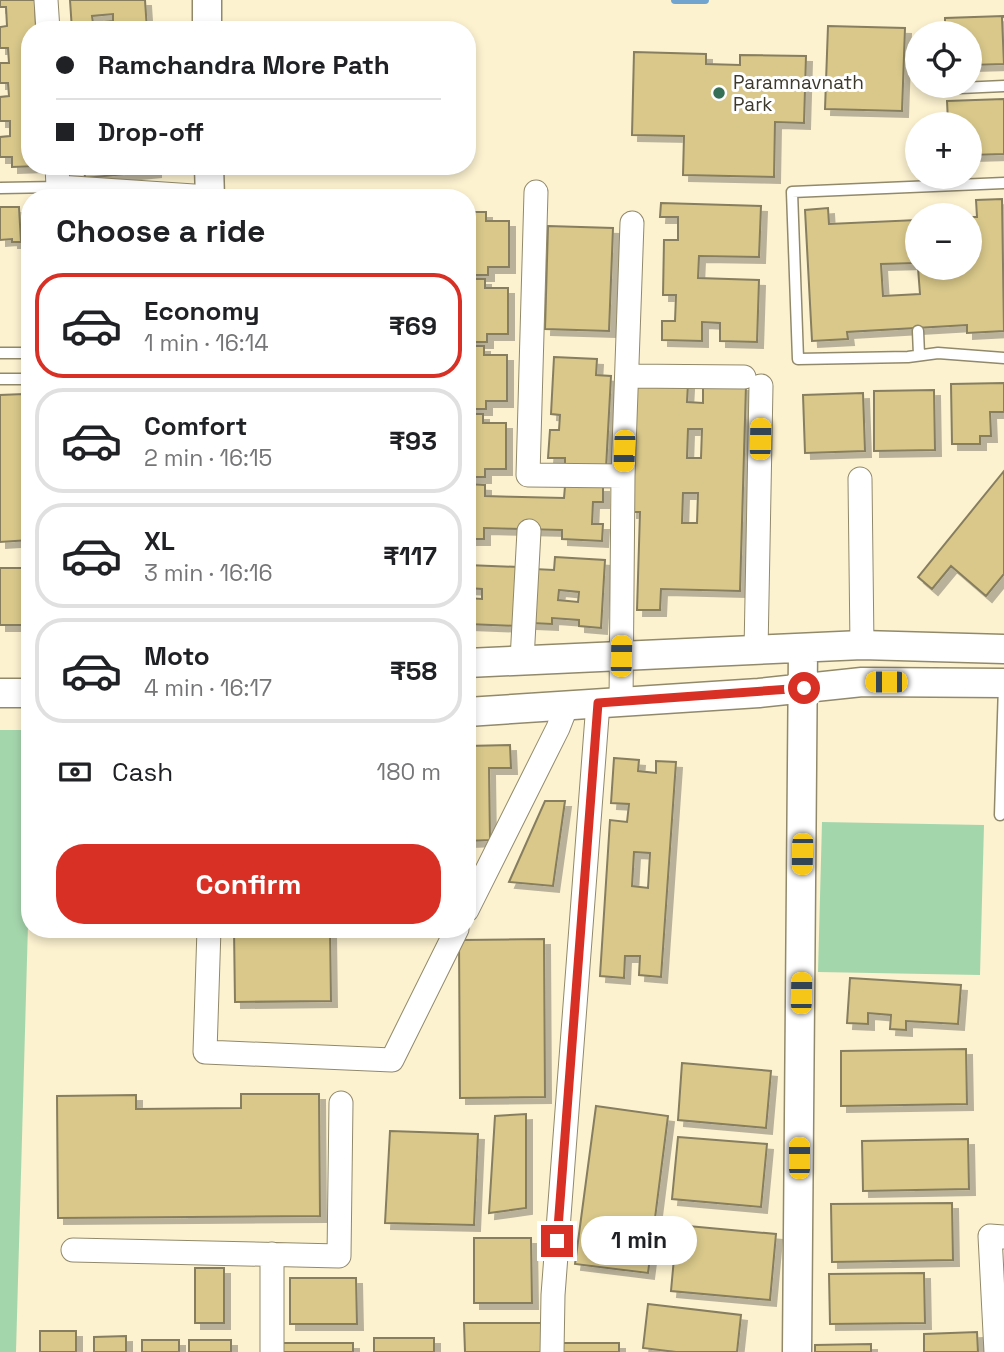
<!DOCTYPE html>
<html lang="en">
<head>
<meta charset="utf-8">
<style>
  :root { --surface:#fff; --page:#f6f6f6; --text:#202124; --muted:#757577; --line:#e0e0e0; --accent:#d93025 }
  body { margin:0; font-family:"Space Grotesk",sans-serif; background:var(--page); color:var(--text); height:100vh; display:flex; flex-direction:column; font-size:26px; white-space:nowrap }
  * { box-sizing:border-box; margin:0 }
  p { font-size:23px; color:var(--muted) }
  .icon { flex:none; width:38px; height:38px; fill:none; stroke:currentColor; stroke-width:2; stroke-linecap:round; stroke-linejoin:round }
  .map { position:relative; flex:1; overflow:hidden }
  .details { position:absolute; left:21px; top:189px; width:455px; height:749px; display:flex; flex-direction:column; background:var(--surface); border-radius:28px; box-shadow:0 4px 10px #0003 }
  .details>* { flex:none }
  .banner { position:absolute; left:21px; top:21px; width:455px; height:154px; border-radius:28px; box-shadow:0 4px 10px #0003; display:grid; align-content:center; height:154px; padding:0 35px; background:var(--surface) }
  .buttons { position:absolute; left:905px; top:21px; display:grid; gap:14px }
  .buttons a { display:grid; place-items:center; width:77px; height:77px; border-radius:50%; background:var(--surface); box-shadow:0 4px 10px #0003; font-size:35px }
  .end { position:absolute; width:32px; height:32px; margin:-16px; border:9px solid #d93025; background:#fff; box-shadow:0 0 0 4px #fff }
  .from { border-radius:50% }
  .bubble { position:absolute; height:49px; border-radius:24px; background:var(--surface); box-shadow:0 4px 10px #0003; font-size:23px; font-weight:600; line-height:49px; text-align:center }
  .car { position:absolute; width:21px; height:42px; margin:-21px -10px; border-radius:9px; box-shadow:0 0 5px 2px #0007; background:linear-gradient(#f5c518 24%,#345 0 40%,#f5c518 0 76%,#345 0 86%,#f5c518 0) }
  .banner b { display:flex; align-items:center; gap:24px; height:66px; font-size:26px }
  .banner b+b { border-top:2px solid var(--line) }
  .banner i { width:18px; height:18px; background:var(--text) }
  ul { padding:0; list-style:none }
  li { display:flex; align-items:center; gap:21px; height:105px; margin:0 14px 10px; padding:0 21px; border:4px solid var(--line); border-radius:28px }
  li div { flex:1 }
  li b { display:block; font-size:26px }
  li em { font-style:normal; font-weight:600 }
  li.selected { border-color:var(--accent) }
  li>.icon { width:63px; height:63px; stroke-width:1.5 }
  h2 { padding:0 35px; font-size:32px; line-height:84px }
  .pay { display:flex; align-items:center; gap:18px; height:77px; padding:0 35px; font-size:26px }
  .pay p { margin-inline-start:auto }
  .button { display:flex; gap:14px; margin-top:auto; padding:14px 35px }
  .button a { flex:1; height:80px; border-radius:28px; background:var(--accent); color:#fff; font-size:28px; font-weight:600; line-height:80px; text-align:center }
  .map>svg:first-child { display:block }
  .green { fill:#a4d6ac }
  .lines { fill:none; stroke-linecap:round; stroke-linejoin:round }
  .stream { stroke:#71a4ce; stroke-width:8 }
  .building { fill:#d9c88a; stroke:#877e5f; stroke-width:2; fill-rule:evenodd; filter:url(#shadow) }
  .service-casing { stroke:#92896a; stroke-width:13 }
  .minor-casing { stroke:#92896a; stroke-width:25 }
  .tertiary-casing { stroke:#92896a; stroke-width:31 }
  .service { stroke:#fff; stroke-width:10 }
  .minor { stroke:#fff; stroke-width:23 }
  .tertiary { stroke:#fff; stroke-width:28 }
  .route { stroke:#d93025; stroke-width:9 }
  .poi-dot { fill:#366f57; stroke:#fff; stroke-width:2.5 }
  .labels { text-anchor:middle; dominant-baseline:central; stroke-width:6; stroke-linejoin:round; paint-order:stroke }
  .poi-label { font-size:19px; fill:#3d392c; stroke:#fff; text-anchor:start }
</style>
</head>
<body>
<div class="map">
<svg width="1004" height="1352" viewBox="0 0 1004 1352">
  <defs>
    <filter id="shadow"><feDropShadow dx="6" dy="6" stdDeviation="0" flood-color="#0004"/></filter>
  </defs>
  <rect width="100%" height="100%" fill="#fcf2d0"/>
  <!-- green -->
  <path class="green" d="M 0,730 L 30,730 L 30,853 L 16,1352 L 0,1352 Z
    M 822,822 L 984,825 L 980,975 L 818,972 Z"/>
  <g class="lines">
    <!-- stream -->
    <path class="stream" d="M 675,0 L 705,0"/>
  </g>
  <!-- building -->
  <path class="building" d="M 0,0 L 35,0 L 36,30 L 30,30 L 30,166 L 40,166 L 12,167 L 12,157 L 0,157 L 0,137 L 10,136 L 10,121 L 0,121 L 0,97 L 9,96 L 8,83 L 0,83 L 0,63 L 9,63 L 8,48 L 0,48 L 0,27 L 7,26 L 6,7 L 0,7 Z
    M 70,0 L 145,0 L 147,30 L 72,30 ZM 113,14 L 113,21 L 93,23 L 92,16 Z
    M 1004,16 L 1002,18 L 1004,64 L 970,65 L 970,33 L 945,33 L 945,18 Z
    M 828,26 L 905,28 L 902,111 L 825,109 Z
    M 634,52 L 706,54 L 706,64 L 740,65 L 740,55 L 806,56 L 804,123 L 775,122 L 774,177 L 683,175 L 684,136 L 632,135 Z
    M 1004,99 L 1004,154 L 970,155 L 970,124 L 965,124 L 965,122 L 948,122 L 947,101 Z
    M 84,166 L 155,166 L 155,171 L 85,178 Z
    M 1002,199 L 1004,331 L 967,333 L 967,325 L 847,332 L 848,339 L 812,341 L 805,210 L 828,208 L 829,224 L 917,220 L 917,263 L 881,264 L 883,296 L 920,294 L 918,268 L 970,268 L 970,217 L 977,217 L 976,200 Z
    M 661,203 L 761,206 L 759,257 L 699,256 L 698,278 L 759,280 L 757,342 L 720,341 L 720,323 L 702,322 L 702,341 L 662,340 L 662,321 L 675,321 L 676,295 L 663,295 L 664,240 L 678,240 L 678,217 L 660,217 Z
    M 0,207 L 19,207 L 21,242 L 12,242 L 12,239 L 0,240 Z
    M 467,212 L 486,212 L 486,221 L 509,221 L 509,267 L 488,267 L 488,275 L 467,275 Z
    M 548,226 L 613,228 L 609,331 L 545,329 Z
    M 467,279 L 485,279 L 485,288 L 508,288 L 508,334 L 487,334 L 487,342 L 467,342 Z
    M 467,346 L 484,346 L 484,355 L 507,355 L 507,401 L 486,401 L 486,409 L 467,409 Z
    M 554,357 L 597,359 L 596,375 L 611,376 L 606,468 L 565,465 L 565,458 L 548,458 L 550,430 L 559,430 L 560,415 L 551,414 Z
    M 634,382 L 688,384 L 687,402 L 703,403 L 703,384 L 746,385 L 740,591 L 661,589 L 660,610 L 637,610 L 640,512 L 631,512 ZM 688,429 L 702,429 L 701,458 L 687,458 ZM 683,493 L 698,493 L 697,523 L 682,523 Z
    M 1004,383 L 1004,412 L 990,412 L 991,436 L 980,436 L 980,444 L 952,444 L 951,384 Z
    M 934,390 L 935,450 L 874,451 L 874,391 Z
    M 863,393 L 865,451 L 805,453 L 803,395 Z
    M 24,394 L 30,540 L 0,542 L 0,395 Z
    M 467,414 L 483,414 L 483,423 L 506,423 L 506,469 L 485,469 L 485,477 L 467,477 Z
    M 1004,471 L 1004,574 L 986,596 L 951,566 L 932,589 L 918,577 Z
    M 467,484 L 485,485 L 485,496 L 564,498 L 565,486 L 603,486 L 603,502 L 593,502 L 592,524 L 603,524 L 602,541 L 562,539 L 562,530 L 484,528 L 484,539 L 467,539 Z
    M 555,557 L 605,560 L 601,628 L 579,626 L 579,620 L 552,618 L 552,624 L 531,623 L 534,569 L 554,570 Z
    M 467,565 L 519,567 L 517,626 L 467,624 L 467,598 L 482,599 L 482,589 L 467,588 Z
    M 0,568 L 30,568 L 30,625 L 0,625 Z
    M 559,590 L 579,592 L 578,602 L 558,600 Z
    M 510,745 L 511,768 L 489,768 L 490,840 L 467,841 L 467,746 Z
    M 614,758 L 639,760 L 638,771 L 656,773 L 656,761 L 676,762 L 661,977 L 639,975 L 640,956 L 625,956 L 624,978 L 600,976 L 610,820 L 627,822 L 629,804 L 611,803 ZM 634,852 L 650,853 L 648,888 L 632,886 Z
    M 545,801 L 565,801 L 553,886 L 509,882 Z
    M 234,929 L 330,929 L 331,1001 L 235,1002 Z
    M 544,939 L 545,1097 L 460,1098 L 459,940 Z
    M 850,978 L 961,985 L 958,1024 L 906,1021 L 906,1030 L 890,1029 L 891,1015 L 868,1013 L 868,1024 L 847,1023 Z
    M 966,1049 L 967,1104 L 841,1106 L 841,1051 Z
    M 682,1063 L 771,1071 L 766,1128 L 678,1120 Z
    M 241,1094 L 319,1094 L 320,1216 L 58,1218 L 57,1096 L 136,1095 L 136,1109 L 241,1108 Z
    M 596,1106 L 668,1116 L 648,1273 L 575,1264 Z
    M 526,1114 L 526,1208 L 489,1213 L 495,1116 Z
    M 390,1131 L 478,1134 L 474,1225 L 385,1223 Z
    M 678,1137 L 767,1144 L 761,1207 L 672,1199 Z
    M 968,1139 L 969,1189 L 863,1191 L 862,1141 Z
    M 952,1203 L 953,1260 L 832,1262 L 831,1204 Z
    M 677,1225 L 776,1234 L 770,1300 L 671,1291 Z
    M 474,1238 L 531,1238 L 532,1303 L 474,1303 Z
    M 195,1268 L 224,1268 L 224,1323 L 195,1323 Z
    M 924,1273 L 925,1323 L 830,1324 L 829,1274 Z
    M 290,1278 L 356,1278 L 357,1324 L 290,1324 Z
    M 648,1304 L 741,1315 L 737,1352 L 676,1352 L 643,1348 Z
    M 464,1323 L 542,1323 L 542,1352 L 465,1352 Z
    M 40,1331 L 76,1331 L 76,1352 L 40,1352 Z
    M 977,1332 L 978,1352 L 924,1352 L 924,1334 Z
    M 126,1336 L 126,1352 L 94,1352 L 94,1337 Z
    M 374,1338 L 434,1338 L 434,1352 L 374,1352 Z
    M 142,1340 L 179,1340 L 179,1352 L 142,1352 Z
    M 189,1340 L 231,1340 L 231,1352 L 189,1352 Z
    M 279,1343 L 353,1343 L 353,1352 L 279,1352 Z
    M 557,1343 L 619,1343 L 619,1352 L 557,1352 Z
    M 871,1344 L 871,1352 L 815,1352 L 815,1345 Z"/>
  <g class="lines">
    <!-- service casing -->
    <g class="service-casing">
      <path id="service" d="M 960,88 L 1004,86
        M 1004,183 L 792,192 L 798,359 L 908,357 L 938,353 L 1004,358
        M 0,188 L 58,187
        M 212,197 L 242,198
        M 918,331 L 919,355
        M 0,353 L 30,353
        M 0,379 L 30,379
        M 1000,815 L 1004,685"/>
    </g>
    <!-- minor casing -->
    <g class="minor-casing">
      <path id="minor" d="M 46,0 L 48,30
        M 57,166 L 58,187 L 209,197
        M 536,192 L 528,475 L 623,476
        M 627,376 L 744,377
        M 860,479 L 862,645
        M 756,651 L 761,386
        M 522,660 L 529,531
        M 621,702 L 623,476 L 632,223
        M 467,910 L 558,728 L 567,705
        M 209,929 L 205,1052 L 392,1060 L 457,929
        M 73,1250 L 339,1256 L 341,1103
        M 272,1254 L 272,1352
        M 552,1352 L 553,1295 L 598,703
        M 996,1352 L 990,1236 L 1004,1237"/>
    </g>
    <!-- tertiary casing -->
    <g class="tertiary-casing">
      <path id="tertiary" d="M 207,0 L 207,30
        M 209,166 L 210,198
        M 467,663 L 862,645 L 1004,649
        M 0,693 L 30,693
        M 467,712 L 759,693 L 862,682 L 1004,683
        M 797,1352 L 803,649"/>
    </g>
    <!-- service -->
    <use href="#service" class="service"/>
    <!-- minor -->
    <use href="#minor" class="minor"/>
    <!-- tertiary -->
    <use href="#tertiary" class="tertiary"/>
  </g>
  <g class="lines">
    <!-- route -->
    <path class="route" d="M 557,1241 L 598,703 L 804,688"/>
  </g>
  <!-- markers -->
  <circle class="poi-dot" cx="719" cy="93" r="7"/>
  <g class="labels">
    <!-- poi labels -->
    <g class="poi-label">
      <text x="733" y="82">Paramnavnath<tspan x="733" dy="22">Park</tspan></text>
    </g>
  </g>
</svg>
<div class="buttons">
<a><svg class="icon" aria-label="locate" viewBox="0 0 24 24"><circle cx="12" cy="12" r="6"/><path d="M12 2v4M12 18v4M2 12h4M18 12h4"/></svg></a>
<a>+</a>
<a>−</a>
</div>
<i class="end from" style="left:804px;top:688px"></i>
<i class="end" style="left:557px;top:1241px"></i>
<div class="bubble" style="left:581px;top:1216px;width:116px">1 min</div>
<i class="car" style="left:760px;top:439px;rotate:1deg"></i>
<i class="car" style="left:624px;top:451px;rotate:182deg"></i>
<i class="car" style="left:621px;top:656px;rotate:1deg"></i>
<i class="car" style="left:886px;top:682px;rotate:270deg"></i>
<i class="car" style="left:802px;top:854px;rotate:181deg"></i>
<i class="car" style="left:801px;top:993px;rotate:1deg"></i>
<i class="car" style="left:799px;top:1158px;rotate:0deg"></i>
<div class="banner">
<b><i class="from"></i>Ramchandra More Path</b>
<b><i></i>Drop-off</b>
</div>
<section class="details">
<h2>Choose a ride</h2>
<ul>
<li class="selected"><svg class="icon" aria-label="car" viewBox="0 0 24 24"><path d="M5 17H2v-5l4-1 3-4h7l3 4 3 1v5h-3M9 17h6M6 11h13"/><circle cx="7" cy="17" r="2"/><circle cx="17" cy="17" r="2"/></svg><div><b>Economy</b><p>1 min · 16:14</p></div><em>₹69</em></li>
<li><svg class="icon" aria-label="car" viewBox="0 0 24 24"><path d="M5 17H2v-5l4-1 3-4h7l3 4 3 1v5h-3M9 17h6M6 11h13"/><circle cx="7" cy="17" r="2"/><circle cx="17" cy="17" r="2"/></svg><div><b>Comfort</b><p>2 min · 16:15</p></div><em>₹93</em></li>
<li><svg class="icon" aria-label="car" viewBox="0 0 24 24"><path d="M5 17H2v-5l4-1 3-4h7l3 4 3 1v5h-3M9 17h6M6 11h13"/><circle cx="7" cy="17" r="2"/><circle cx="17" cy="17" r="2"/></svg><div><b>XL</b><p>3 min · 16:16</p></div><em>₹117</em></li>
<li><svg class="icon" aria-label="car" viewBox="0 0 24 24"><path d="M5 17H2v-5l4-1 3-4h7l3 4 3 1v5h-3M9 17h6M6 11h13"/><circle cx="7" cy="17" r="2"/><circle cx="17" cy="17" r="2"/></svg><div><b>Moto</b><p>4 min · 16:17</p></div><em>₹58</em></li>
</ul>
<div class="pay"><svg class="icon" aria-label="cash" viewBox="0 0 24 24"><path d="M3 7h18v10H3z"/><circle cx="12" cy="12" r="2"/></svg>Cash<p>180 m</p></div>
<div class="button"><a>Confirm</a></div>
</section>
</div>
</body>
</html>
